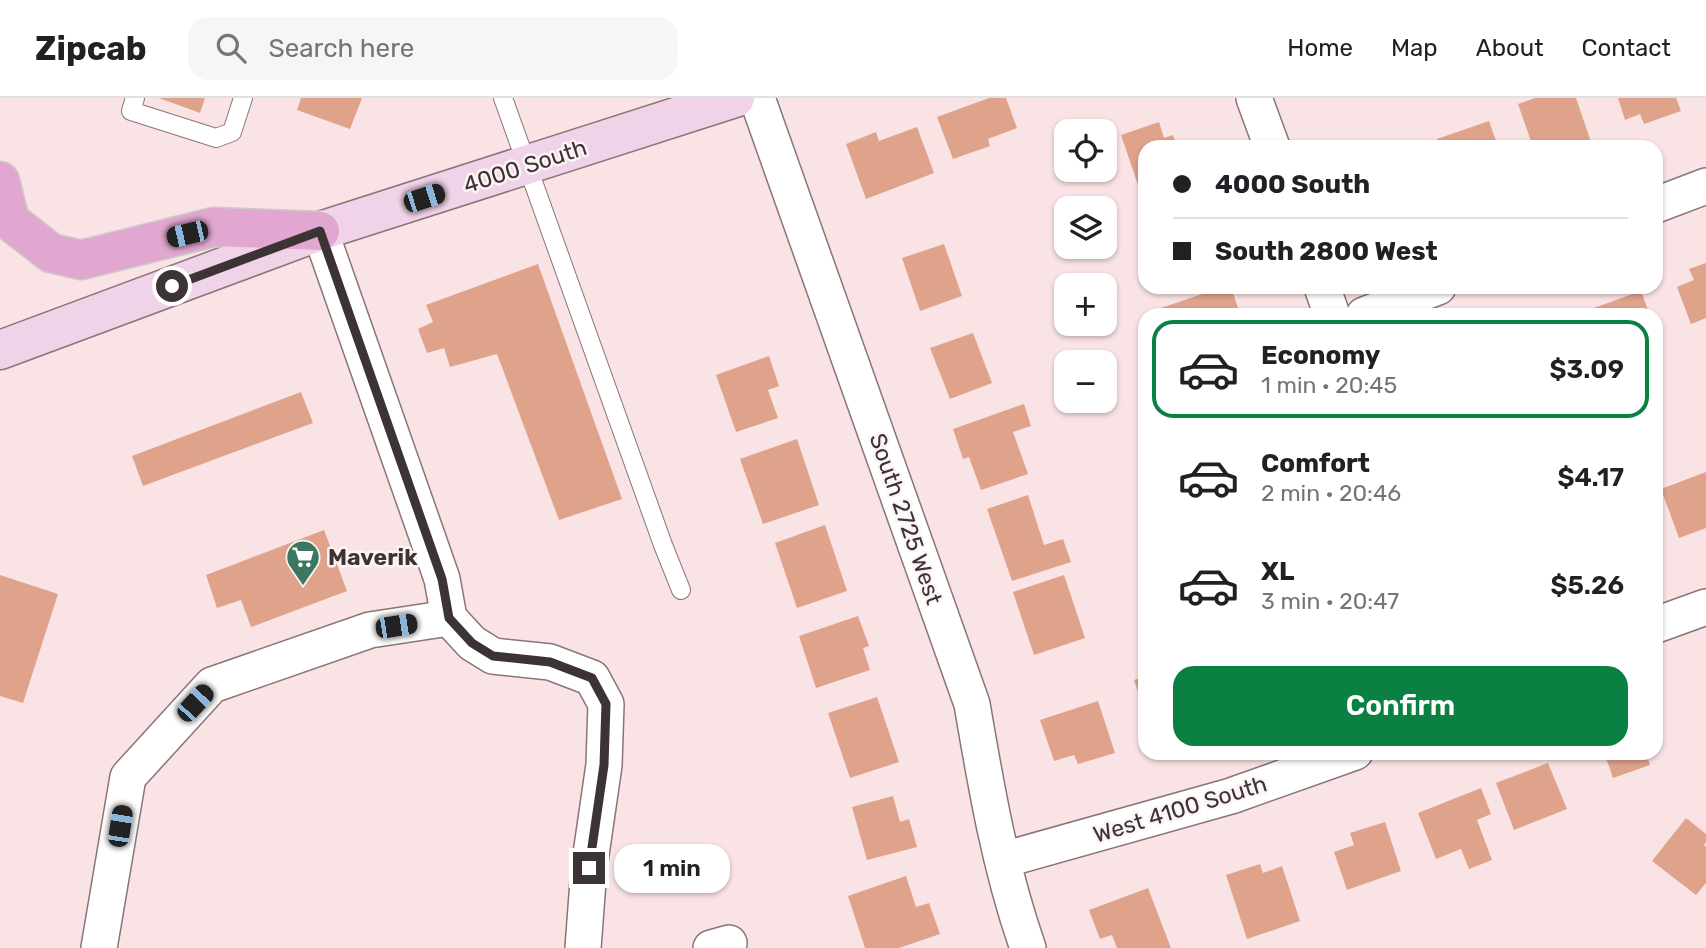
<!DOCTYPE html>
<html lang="en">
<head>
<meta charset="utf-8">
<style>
  :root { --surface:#fff; --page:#f6f6f6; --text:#202124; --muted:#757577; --line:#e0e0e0; --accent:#0b8043 }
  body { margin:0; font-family:Rubik,sans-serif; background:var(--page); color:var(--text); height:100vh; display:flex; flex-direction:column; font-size:26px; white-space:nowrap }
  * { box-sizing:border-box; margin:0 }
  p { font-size:23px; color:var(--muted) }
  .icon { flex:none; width:38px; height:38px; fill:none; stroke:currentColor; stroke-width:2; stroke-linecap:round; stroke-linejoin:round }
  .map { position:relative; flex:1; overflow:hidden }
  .sheet { position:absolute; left:1138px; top:210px; width:525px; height:452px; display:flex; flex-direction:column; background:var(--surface); border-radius:21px; box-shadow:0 2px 5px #0004 }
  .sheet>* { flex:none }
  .guide { position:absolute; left:1138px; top:42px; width:525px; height:154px; border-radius:21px; box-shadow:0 2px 5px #0004; display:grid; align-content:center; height:154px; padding:0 35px; background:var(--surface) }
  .fabs { position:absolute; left:1054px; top:21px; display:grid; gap:14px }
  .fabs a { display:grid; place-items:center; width:63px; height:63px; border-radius:14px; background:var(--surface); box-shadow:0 2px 5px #0004; font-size:35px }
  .end { position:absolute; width:32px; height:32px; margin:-16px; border:9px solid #3c3434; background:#fff; box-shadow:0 0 0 4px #fff }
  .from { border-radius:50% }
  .bubble { position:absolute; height:49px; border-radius:21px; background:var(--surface); box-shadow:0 2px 5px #0004; font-size:23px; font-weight:600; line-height:49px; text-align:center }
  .car { position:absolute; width:21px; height:42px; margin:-21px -10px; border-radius:9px; box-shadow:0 0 5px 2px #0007; background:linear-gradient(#222 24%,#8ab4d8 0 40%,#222 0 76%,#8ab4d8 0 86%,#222 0) }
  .guide b { display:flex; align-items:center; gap:24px; height:66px; font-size:26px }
  .guide b+b { border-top:2px solid var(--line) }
  .guide i { width:18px; height:18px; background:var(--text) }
  ul { padding:12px 0 0; list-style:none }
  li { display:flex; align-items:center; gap:21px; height:98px; margin:0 14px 10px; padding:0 21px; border:4px solid transparent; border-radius:21px }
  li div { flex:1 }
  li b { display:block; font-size:26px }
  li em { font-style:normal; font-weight:600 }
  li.current { border-color:var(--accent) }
  li>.icon { width:63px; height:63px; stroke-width:1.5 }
  .action { display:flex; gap:14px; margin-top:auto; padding:14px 35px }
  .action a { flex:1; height:80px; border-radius:21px; background:var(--accent); color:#fff; font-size:28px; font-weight:600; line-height:80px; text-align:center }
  header { display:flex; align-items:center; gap:42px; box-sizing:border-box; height:98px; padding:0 35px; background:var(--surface); border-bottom:2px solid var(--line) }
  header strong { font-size:33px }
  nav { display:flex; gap:38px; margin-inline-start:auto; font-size:24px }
  .search { width:490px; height:63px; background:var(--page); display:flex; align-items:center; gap:18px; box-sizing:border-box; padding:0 24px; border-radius:21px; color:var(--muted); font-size:26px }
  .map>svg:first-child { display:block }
  .building { fill:#dfa38c }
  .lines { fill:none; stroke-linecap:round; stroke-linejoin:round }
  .lane-casing { stroke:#897577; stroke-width:20 }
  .street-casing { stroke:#897577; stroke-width:38 }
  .secondary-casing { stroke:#897577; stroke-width:41 }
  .primary-casing { stroke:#cccaca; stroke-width:41 }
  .lane { stroke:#fff; stroke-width:18 }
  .street { stroke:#fff; stroke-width:35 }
  .secondary { stroke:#f0d3e8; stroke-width:38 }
  .primary { stroke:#e2a7d0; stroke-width:38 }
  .route { stroke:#3c3434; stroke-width:9 }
  .labels { text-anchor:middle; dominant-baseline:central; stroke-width:5; stroke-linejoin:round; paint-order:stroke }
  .street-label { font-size:23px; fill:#3c3434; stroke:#fdf4f5 }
  .poi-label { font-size:23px; font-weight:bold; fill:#3c3434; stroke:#fdf4f5; text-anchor:start }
</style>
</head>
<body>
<header>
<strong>Zipcab</strong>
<div class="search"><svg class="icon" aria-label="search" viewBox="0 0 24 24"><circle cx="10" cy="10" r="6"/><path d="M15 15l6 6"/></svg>Search here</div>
<nav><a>Home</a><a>Map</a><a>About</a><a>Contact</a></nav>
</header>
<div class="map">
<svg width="1706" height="850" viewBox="0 0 1706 850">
  <rect width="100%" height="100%" fill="#fae3e5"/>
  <!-- building -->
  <path class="building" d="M 159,0 L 205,0 L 200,15 Z
    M 301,0 L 362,0 L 350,31 L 297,12 Z
    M 989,0 L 1006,0 L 1017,30 L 988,41 L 990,48 L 953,61 L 937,19 Z
    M 1535,0 L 1576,0 L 1591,44 L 1578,49 L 1533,49 L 1518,6 Z
    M 1618,0 L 1676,0 L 1681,13 L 1644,26 L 1640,16 L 1625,22 Z
    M 1489,23 L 1498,49 L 1440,49 L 1437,41 Z
    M 1159,24 L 1164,40 L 1173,37 L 1177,49 L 1144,49 L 1144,88 L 1139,90 L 1121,37 Z
    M 917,29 L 934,75 L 866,101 L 846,46 L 876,34 L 879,43 Z
    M 944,146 L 962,198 L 920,213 L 902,160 Z
    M 1706,165 L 1706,220 L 1691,226 L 1677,189 L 1694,182 L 1689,171 Z
    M 538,166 L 622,401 L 559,422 L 497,256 L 450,269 L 444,250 L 427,255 L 418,231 L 433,224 L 426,207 Z
    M 1223,189 L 1231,189 L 1240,216 L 1237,217 L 1154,217 L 1152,213 Z
    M 1641,193 L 1650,217 L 1580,217 L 1580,215 Z
    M 973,235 L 992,285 L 950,301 L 930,250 Z
    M 769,258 L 779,288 L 768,292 L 778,320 L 736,334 L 716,277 Z
    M 301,294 L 313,325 L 143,388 L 132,358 Z
    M 1024,306 L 1031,328 L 1013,334 L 1028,376 L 981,392 L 969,359 L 963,361 L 953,331 Z
    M 797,341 L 819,407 L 763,426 L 740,361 Z
    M 1706,374 L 1706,430 L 1679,440 L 1661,391 Z
    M 1028,397 L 1044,447 L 1063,441 L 1071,464 L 1012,483 L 987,411 Z
    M 825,427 L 847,493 L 797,510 L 775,445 Z
    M 324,432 L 347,493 L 251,529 L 241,502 L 217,510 L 206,477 Z
    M 0,477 L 58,496 L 23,605 L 0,598 Z
    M 1064,477 L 1085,540 L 1034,557 L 1013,494 Z
    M 858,518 L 869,548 L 863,550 L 870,572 L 816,590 L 799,538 Z
    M 1144,579 L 1144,611 L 1134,582 Z
    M 877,599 L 899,664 L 850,680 L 828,615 Z
    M 1098,603 L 1115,655 L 1078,666 L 1074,657 L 1054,663 L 1040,622 Z
    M 1656,614 L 1663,635 L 1656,638 Z
    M 1604,654 L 1646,654 L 1650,667 L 1613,680 Z
    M 1548,665 L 1567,711 L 1514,732 L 1496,685 Z
    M 1481,690 L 1491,716 L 1477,722 L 1492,762 L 1469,771 L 1461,751 L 1436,761 L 1418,715 Z
    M 893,698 L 900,724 L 909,721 L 917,749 L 867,762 L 852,709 Z
    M 1686,720 L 1706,736 L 1706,744 L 1704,747 L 1706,749 L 1706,785 L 1696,797 L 1652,763 Z
    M 1385,724 L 1401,773 L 1347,792 L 1334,754 L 1354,747 L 1350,735 Z
    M 1260,766 L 1263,775 L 1282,768 L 1300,823 L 1247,841 L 1226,777 Z
    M 906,778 L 916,809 L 929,805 L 940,836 L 899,850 L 865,850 L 848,798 Z
    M 1148,790 L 1171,850 L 1117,850 L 1112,837 L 1100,841 L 1089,812 Z"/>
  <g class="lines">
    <!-- lane casing -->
    <g class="lane-casing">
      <path id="lane" d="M 135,0 L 131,13 L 216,40 L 232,34 L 243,0
        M 503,0 L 663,447 L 681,492"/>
    </g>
    <!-- street casing -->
    <g class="street-casing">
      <path id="street" d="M 757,0 L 972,606 C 986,688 1000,771 1028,850
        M 1254,0 L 1272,49
        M 1656,107 L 1706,88
        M 320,133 L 434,458 L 442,481 L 449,520
        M 1322,189 L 1332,217
        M 1364,217 L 1438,189
        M 449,520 L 472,545 L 493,558 L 550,564 L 592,580 L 606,606 L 604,667 L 589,770 L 583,850
        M 1656,527 L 1706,509
        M 1003,762 L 1231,698 L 1355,654
        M 99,850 L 128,679 L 212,587 L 370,532 L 449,520
        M 711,850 L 729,845"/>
    </g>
    <!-- secondary casing -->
    <g class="secondary-casing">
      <path id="secondary" d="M 0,252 L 320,133 L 735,0"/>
    </g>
    <!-- primary casing -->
    <g class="primary-casing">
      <path id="primary" d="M 0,83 L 10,123 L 51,155 L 81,162 L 214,129 L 320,133"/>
    </g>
    <!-- lane -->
    <use href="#lane" class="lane"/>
    <!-- street -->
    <use href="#street" class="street"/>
    <!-- secondary -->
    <use href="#secondary" class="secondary"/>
    <!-- primary -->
    <use href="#primary" class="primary"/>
  </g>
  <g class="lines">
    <!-- route -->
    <path class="route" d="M 172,188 L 320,133 L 442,481 L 449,520 L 472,545 L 493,558 L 550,564 L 592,580 L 606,606 L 604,667 L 589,770"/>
  </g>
  <!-- icons -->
  <defs>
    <g id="supermarket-pin" transform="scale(1.75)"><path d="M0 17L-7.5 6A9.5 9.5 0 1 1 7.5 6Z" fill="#3b7761" stroke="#fdf4f5"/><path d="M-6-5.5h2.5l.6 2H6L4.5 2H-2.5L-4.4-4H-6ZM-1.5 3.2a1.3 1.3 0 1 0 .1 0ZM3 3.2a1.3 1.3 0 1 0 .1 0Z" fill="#fff"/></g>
  </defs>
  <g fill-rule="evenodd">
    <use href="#supermarket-pin" x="303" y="459"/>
  </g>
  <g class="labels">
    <!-- street labels -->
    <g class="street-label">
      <text transform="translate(525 68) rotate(-18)">4000 South</text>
      <text transform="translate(906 421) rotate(71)">South 2725 West</text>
      <text transform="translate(1180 711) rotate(-17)">West 4100 South</text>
    </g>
    <!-- poi labels -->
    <g class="poi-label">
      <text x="328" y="459">Maverik</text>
    </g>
  </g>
</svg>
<div class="fabs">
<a><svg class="icon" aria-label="locate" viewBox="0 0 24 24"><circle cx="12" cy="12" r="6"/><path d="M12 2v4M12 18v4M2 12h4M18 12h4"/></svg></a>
<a><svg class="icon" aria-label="layers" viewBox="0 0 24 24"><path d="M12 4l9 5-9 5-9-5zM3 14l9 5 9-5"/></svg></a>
<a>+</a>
<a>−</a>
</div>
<i class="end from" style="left:172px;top:188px"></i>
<i class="end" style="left:589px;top:770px"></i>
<div class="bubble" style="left:614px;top:746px;width:116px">1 min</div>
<i class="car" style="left:424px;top:100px;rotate:72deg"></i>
<i class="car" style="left:187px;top:136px;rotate:257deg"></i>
<i class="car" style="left:396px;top:528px;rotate:81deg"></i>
<i class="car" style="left:195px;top:605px;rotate:43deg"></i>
<i class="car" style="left:120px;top:728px;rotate:9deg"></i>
<div class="guide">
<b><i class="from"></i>4000 South</b>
<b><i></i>South 2800 West</b>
</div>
<section class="sheet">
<ul>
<li class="current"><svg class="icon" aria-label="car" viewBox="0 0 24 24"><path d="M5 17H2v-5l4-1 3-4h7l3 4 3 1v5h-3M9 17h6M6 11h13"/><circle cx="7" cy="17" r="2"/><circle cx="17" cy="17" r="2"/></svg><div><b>Economy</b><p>1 min · 20:45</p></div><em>$3.09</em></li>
<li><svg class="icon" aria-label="car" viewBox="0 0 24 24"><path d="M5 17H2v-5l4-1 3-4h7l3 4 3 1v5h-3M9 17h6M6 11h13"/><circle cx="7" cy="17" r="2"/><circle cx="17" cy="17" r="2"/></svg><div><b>Comfort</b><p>2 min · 20:46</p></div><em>$4.17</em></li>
<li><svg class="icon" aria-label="car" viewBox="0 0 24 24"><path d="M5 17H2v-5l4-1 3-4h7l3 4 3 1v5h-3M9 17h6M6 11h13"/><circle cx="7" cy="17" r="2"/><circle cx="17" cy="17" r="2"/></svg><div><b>XL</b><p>3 min · 20:47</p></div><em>$5.26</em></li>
</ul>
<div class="action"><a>Confirm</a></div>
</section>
</div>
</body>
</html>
